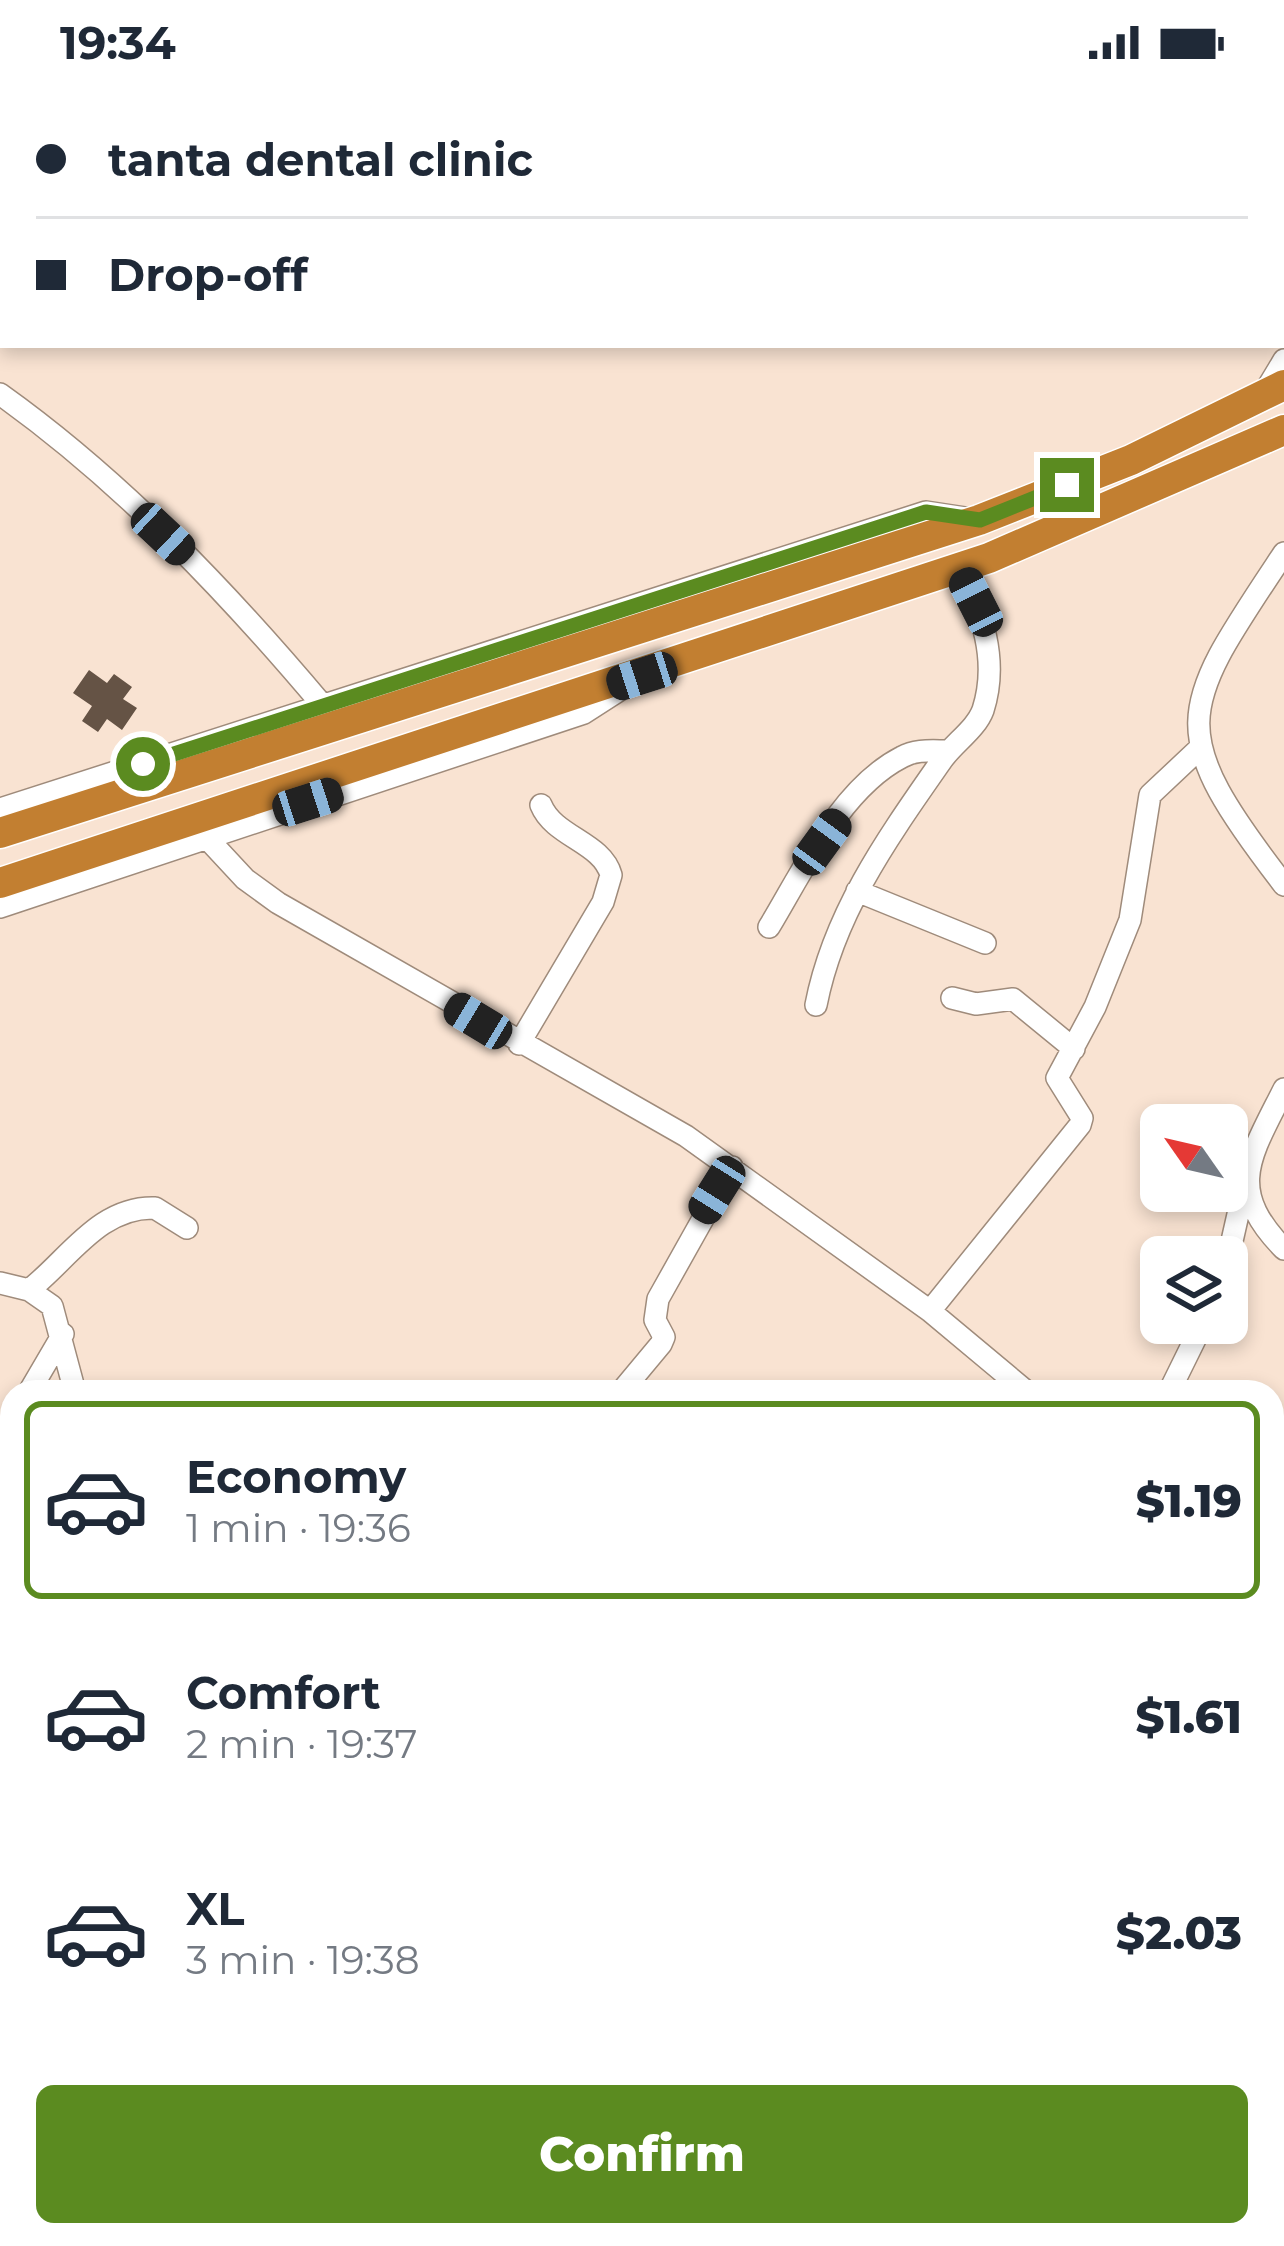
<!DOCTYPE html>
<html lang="en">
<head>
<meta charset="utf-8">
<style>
  :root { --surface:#fff; --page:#f6f6f7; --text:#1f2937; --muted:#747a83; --line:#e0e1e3; --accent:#5b8b20 }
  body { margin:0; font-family:Montserrat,sans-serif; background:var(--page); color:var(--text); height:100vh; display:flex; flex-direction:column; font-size:45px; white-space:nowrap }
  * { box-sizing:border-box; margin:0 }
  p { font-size:39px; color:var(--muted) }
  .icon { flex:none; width:66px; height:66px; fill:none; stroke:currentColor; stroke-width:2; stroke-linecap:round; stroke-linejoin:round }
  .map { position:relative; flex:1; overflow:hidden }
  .sheet { position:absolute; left:0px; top:1296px; width:1284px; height:867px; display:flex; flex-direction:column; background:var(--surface); border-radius:36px 36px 0 0; box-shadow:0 6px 18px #0003 }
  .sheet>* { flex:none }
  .guide { position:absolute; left:0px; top:0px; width:1284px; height:264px; box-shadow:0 6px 18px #0003; display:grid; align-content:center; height:264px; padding:0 36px; background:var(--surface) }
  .needle { width:78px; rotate:304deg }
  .buttons { position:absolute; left:1140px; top:1020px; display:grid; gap:24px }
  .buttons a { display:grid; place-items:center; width:108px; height:108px; border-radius:18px; background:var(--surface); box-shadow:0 6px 18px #0003; font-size:60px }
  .end { position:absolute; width:54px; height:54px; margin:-27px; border:15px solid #5b8b20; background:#fff; box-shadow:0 0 0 6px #fff }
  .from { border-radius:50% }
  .car { position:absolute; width:36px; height:72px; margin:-36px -18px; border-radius:15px; box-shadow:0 0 9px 3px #0007; background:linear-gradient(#222 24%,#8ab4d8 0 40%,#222 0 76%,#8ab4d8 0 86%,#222 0) }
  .guide b { display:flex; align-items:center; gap:42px; height:114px; font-size:45px }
  .guide b+b { border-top:3px solid var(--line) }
  .guide i { width:30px; height:30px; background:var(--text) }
  ul { padding:21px 0 0; list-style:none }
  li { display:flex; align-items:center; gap:36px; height:198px; margin:0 24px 18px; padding:0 12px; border:6px solid transparent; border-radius:18px }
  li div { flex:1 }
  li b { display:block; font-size:45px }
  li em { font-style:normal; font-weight:800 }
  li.active { border-color:var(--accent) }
  li>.icon { width:108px; height:108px; stroke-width:1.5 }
  .button { display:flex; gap:24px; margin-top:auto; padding:24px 36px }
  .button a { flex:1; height:138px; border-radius:18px; background:var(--accent); color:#fff; font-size:48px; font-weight:800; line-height:138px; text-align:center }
  .status { display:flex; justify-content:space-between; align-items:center; height:84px; padding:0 60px; background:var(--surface); direction:ltr }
  .status svg { height:33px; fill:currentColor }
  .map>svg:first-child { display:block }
  .building { fill:#655345 }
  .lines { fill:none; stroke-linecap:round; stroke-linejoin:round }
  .minor-casing { stroke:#9f8b7b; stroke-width:24 }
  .highway-casing { stroke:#fff; stroke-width:33 }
  .minor { stroke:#fff; stroke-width:21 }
  .highway { stroke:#c27f31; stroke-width:30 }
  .route { stroke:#5b8b20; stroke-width:15 }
</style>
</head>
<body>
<div class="status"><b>19:34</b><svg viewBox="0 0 49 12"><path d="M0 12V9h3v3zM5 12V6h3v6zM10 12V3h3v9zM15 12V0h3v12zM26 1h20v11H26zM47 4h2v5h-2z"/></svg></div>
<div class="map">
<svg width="1284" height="2162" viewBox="0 0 1284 2162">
  <rect width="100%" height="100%" fill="#f9e3d2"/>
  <!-- building -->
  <path class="building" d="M 89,586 L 107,599 L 114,590 L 132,603 L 123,615 L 137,624 L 122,646 L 107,635 L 98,648 L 82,637 L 92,622 L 73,609 Z"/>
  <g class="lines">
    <!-- minor casing -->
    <g class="minor-casing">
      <path id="minor" d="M 1120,0 L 1121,3
        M 468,3 L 469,0
        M 0,173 L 3,175
        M 0,310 C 122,397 228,509 324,623
        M 1263,311 L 1284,276
        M 1284,469 C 1179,627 1162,643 1284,801
        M 0,725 L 926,428 L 972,435
        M 205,752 L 245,795 L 278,819 L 686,1052 L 930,1227 L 1027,1308
        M 857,807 L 985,859
        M 0,823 L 584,629 L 626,602
        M 769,843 C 803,787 841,704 902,673 C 916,665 932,667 948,667
        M 952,914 L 976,920 L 1013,915 L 1074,965
        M 816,921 C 834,828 889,752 942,676 C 954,659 976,645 983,626 C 999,576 982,528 959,484
        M 519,960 L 603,818 L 611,791 C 602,758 554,753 541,721
        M 1284,1005 C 1250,1073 1225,1105 1284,1165
        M 1227,1179 L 1244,1104
        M 0,1199 L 29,1206 L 52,1222 L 75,1308
        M 29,1206 C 68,1176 99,1122 155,1124 L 187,1144
        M 930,1227 L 1080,1041 L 1082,1034 L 1057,994 L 1095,923 L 1130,836 L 1150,711 L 1200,664
        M 29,1308 L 63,1250
        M 621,1308 L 661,1260 L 664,1253 L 655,1236 L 658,1215 L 732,1083
        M 1169,1308 L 1203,1239
        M 0,1374 L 12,1337
        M 0,1404 L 1,1419
        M 0,1522 L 12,1523
        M 0,1780 L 12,1792
        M 1272,1837 L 1284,1836
        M 1272,1852 L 1284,1865
        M 1272,2085 L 1284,2092
        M 980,2162 L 984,2151"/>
    </g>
    <!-- highway casing -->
    <g class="highway-casing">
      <path id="highway" d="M 0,749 L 979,436 L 1131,376 L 1284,301
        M 0,799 L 989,474 L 1284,346"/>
    </g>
    <!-- minor -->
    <use href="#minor" class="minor"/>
    <!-- highway -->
    <use href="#highway" class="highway"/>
  </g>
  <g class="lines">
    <!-- route -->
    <path class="route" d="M 143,680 L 926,428 L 980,436 L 1067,401"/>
  </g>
</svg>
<div class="buttons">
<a><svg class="needle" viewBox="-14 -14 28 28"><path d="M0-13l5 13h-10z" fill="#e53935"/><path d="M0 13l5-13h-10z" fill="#747a83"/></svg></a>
<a><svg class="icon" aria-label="layers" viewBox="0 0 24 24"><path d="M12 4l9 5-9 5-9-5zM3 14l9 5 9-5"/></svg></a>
</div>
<i class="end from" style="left:143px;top:680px"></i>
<i class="end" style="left:1067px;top:401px"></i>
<i class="car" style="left:163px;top:450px;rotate:133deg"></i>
<i class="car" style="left:976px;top:518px;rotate:333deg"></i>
<i class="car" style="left:642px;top:592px;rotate:252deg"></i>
<i class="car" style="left:308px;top:718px;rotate:72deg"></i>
<i class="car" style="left:822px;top:758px;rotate:36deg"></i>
<i class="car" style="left:478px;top:937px;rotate:301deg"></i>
<i class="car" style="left:717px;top:1106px;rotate:212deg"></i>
<div class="guide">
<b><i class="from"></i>tanta dental clinic</b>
<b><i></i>Drop-off</b>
</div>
<section class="sheet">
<ul>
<li class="active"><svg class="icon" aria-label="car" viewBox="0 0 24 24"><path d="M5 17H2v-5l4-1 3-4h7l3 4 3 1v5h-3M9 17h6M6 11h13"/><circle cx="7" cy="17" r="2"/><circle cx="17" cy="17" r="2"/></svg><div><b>Economy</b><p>1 min · 19:36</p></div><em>$1.19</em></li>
<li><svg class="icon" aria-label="car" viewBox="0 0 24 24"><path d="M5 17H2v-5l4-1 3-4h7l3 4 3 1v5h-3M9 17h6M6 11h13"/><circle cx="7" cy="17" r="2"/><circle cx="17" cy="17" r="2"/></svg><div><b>Comfort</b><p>2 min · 19:37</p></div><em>$1.61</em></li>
<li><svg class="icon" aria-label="car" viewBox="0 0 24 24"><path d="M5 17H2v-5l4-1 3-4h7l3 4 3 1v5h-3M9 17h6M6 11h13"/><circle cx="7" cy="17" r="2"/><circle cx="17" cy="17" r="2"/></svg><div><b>XL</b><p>3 min · 19:38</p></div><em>$2.03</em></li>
</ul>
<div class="button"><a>Confirm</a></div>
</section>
</div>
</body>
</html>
